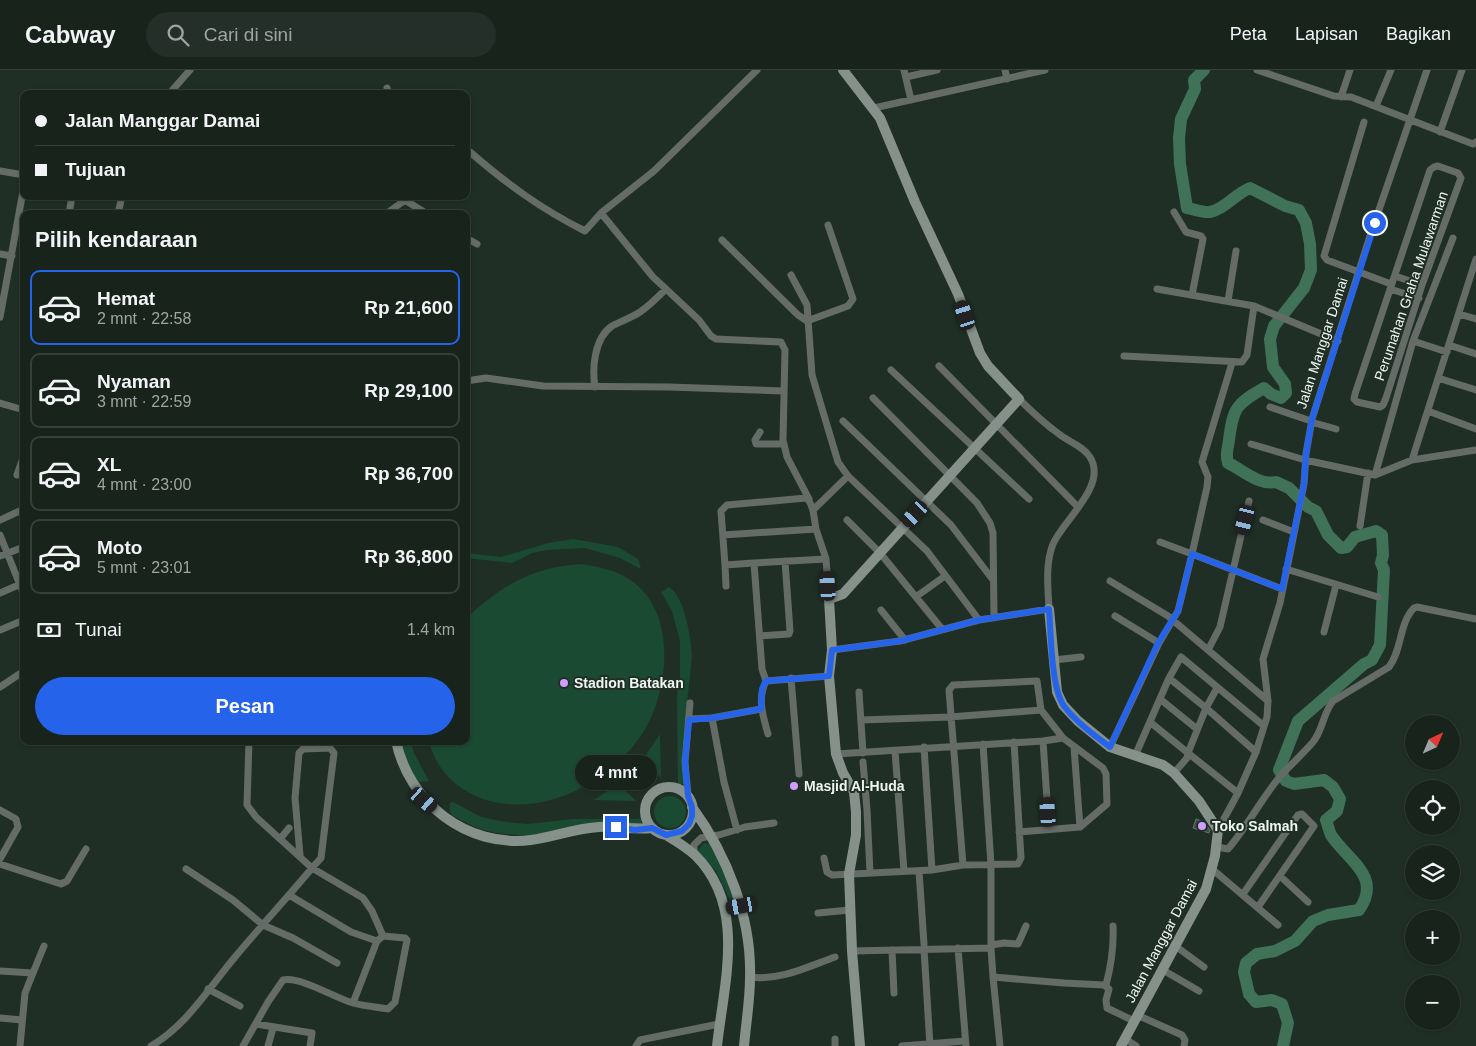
<!DOCTYPE html>
<html lang="id">
<head>
<meta charset="utf-8">
<style>
  :root { --surface:#18231c; --page:#252f29; --text:#f1f3f6; --muted:#9fa4a3; --line:#36403b; --accent:#2563eb }
  body { margin:0; font-family:Helvetica,sans-serif; background:var(--page); color:var(--text); height:100vh; display:flex; flex-direction:column; font-size:19px; white-space:nowrap }
  * { box-sizing:border-box; margin:0 }
  p { font-size:16px; color:var(--muted) }
  .icon { flex:none; width:28px; height:28px; fill:none; stroke:currentColor; stroke-width:2; stroke-linecap:round; stroke-linejoin:round }
  .map { position:relative; flex:1; overflow:hidden }
  .side { position:absolute; left:20px; top:140px; width:450px; height:535px; display:flex; flex-direction:column; background:var(--surface); border-radius:10px; box-shadow:0 1px 4px #0004,0 0 0 1px var(--line) }
  .side>* { flex:none }
  .banner { position:absolute; left:20px; top:20px; width:450px; height:110px; border-radius:10px; box-shadow:0 1px 4px #0004,0 0 0 1px var(--line); display:grid; align-content:center; height:110px; padding:0 15px; background:var(--surface) }
  .needle { width:32px; rotate:44deg }
  .fabs { position:absolute; left:1405px; top:645px; display:grid; gap:10px }
  .fabs a { display:grid; place-items:center; width:55px; height:55px; border-radius:50%; background:var(--surface); box-shadow:0 1px 4px #0004,0 0 0 1px var(--line); font-size:25px }
  .end { position:absolute; width:22px; height:22px; margin:-11px; border:6px solid #2563eb; background:#fff; box-shadow:0 0 0 2px #fff }
  .from { border-radius:50% }
  .bubble { position:absolute; height:35px; border-radius:18px; background:var(--surface); box-shadow:0 1px 4px #0004,0 0 0 1px var(--line); font-size:16px; font-weight:600; line-height:35px; text-align:center }
  .car { position:absolute; width:15px; height:30px; margin:-15px -8px; border-radius:6px; box-shadow:0 0 4px 1px #0007; background:linear-gradient(#222 24%,#8ab4d8 0 40%,#222 0 76%,#8ab4d8 0 86%,#222 0) }
  .banner b { display:flex; align-items:center; gap:18px; height:48px; font-size:19px }
  .banner b+b { border-top:1px solid var(--line) }
  .banner i { width:12px; height:12px; background:var(--text) }
  ul { padding:0; list-style:none }
  li { display:flex; align-items:center; gap:15px; height:75px; margin:0 10px 8px; padding:0 5px; border:2px solid var(--line); border-radius:10px }
  li div { flex:1 }
  li b { display:block; font-size:19px }
  li em { font-style:normal; font-weight:600 }
  li.selected { border-color:var(--accent) }
  li>.icon { width:45px; height:45px; stroke-width:1.5 }
  h2 { padding:0 15px; font-size:22px; line-height:60px }
  .pay { display:flex; align-items:center; gap:12px; height:55px; padding:0 15px; font-size:19px }
  .pay p { margin-inline-start:auto }
  .button { display:flex; gap:10px; margin-top:auto; padding:10px 15px }
  .button a { flex:1; height:58px; border-radius:30px; background:var(--accent); color:#fff; font-size:20px; font-weight:600; line-height:58px; text-align:center }
  header { display:flex; align-items:center; gap:30px; box-sizing:border-box; height:70px; padding:0 25px; background:var(--surface); border-bottom:1px solid var(--line) }
  header strong { font-size:24px }
  nav { display:flex; gap:28px; margin-inline-start:auto; font-size:18px }
  .search { width:350px; height:45px; background:var(--page); display:flex; align-items:center; gap:12px; box-sizing:border-box; padding:0 18px; border-radius:28px; color:var(--muted); font-size:19px }
  .map>svg:first-child { display:block }
  .green { fill:#1a4a32 }
  .lines { fill:none; stroke-linecap:round; stroke-linejoin:round }
  .river { stroke:#3f7256; stroke-width:12 }
  .building { fill:#3f4f45; stroke:#64756a }
  .street { stroke:#656c68; stroke-width:7 }
  .secondary { stroke:#85918a; stroke-width:10 }
  .route { stroke:#2563eb; stroke-width:6 }
  .poi-dot { fill:#d19dfd; stroke:#202f26; stroke-width:2 }
  .labels { text-anchor:middle; dominant-baseline:central; stroke-width:4; stroke-linejoin:round; paint-order:stroke }
  .street-label { font-size:14px; fill:#eef7f1; stroke:#202f26 }
  .poi-label { font-size:14px; font-weight:bold; fill:#eef7f1; stroke:#202f26; text-anchor:start }
</style>
</head>
<body>
<header>
<strong>Cabway</strong>
<div class="search"><svg class="icon" aria-label="search" viewBox="0 0 24 24"><circle cx="10" cy="10" r="6"/><path d="M15 15l6 6"/></svg>Cari di sini</div>
<nav><a>Peta</a><a>Lapisan</a><a>Bagikan</a></nav>
</header>
<div class="map">
<svg width="1476" height="976" viewBox="0 0 1476 976">
  <rect width="100%" height="100%" fill="#202f26"/>
  <!-- green -->
  <path class="green" d="M 573,469 L 618,477 L 638,489 L 641,499 L 620,488 L 585,478 L 546,480 L 532,483 L 512,493 L 466,488 L 466,483 L 501,487 L 548,473 Z
    M 582,494 C 599,497 615,500 629,509 C 677,540 670,618 644,661 C 612,712 543,749 483,729 C 456,719 436,700 429,671 L 466,671 L 466,549 C 501,515 533,497 582,494 Z
    M 669,517 C 685,527 691,568 692,586 L 682,680 L 685,713 L 678,715 L 677,625 L 680,607 L 680,571 L 672,541 L 661,522 Z
    M 660,664 L 661,708 L 643,689 Z
    M 400,671 L 411,671 L 414,683 L 429,711 L 418,712 L 410,701 Z
    M 618,714 L 636,731 L 594,730 Z
    M654 742a16 16 0 1 1 32 0a16 16 0 1 1-32 0Z
    M 453,732 L 481,747 L 506,752 L 528,754 L 573,749 L 641,749 L 643,755 C 598,759 522,773 481,759 C 471,756 462,750 453,746 L 450,742 L 450,733 Z
    M 704,773 L 711,775 L 722,797 L 735,830 L 730,830 L 716,801 L 699,783 L 698,780 Z"/>
  <g class="lines">
    <!-- river -->
    <path class="river" d="M 1204,0 L 1194,10 L 1195,19 L 1181,49 L 1179,68 L 1180,94 L 1187,138 C 1194,139 1203,143 1210,142 C 1225,139 1235,124 1250,118 L 1285,136 L 1299,140 L 1306,153 L 1310,174 L 1311,200 L 1304,218 L 1274,256 L 1270,269 L 1273,297 L 1285,314 L 1286,323 L 1281,328 L 1271,324 L 1264,318 C 1236,334 1233,338 1229,370 C 1228,379 1225,384 1228,393 C 1243,400 1259,416 1276,412 L 1289,418 L 1308,437 L 1316,441 L 1328,465 L 1341,478 L 1347,477 L 1355,467 L 1376,461 L 1382,465 L 1383,485 L 1381,493 L 1384,500 L 1380,575 L 1372,590 L 1364,594 L 1298,651 L 1279,700 L 1286,711 L 1294,714 L 1324,710 L 1333,717 L 1340,729 L 1337,741 L 1326,750 C 1328,755 1329,761 1331,765 C 1347,790 1383,806 1359,840 L 1328,845 L 1313,851 L 1295,871 L 1275,881 L 1257,884 L 1246,893 L 1244,902 L 1249,924 L 1256,932 L 1272,930 L 1282,934 L 1288,953 L 1283,976"/>
  </g>
  <!-- building -->
  <path class="building" d="M 1196,749 L 1204,752 L 1210,760 L 1209,763 L 1193,758 Z"/>
  <g class="lines">
    <!-- street -->
    <path class="street" d="M 904,0 L 911,30
      M 1005,0 L 1007,9
      M 1257,0 L 1334,26 L 1351,27 L 1473,74 L 1476,72
      M 906,7 L 937,0
      M 387,18 L 389,24
      M 169,24 L 190,0
      M 1341,27 L 1350,0
      M 1376,36 L 1391,0
      M 874,38 L 1045,0
      M 1364,52 L 1324,186 L 1327,190 L 1391,214
      M 1440,62 L 1462,0
      M 466,83 L 470,82 C 507,114 541,139 585,161 L 601,143 L 653,207 L 666,219
      M 1438,96 L 1458,103 L 1461,108 L 1422,215 L 1386,328 L 1383,335 L 1380,337 L 1357,332 L 1354,329 L 1355,324 L 1430,100 L 1434,97 Z
      M 0,101 L 24,105
      M 1174,142 L 1186,162 L 1201,166 L 1203,169 L 1192,225
      M 601,143 L 654,101 L 757,0
      M 69,144 L 72,126
      M 118,144 L 122,126
      M 386,144 L 405,130 L 427,144
      M 466,168 L 477,174
      M 722,170 L 798,245 L 807,251
      M 0,184 L 12,186
      M 791,205 L 807,235 L 812,305 L 838,392 L 848,406 L 927,481 L 979,550
      M 1395,206 L 1422,215
      M 1157,219 L 1254,236 L 1338,271
      M 1390,219 L 1419,228
      M 1228,231 L 1236,181
      M 1459,244 L 1476,249
      M 0,247 L 24,116
      M 807,251 L 848,236 L 853,229 L 828,155
      M 1413,271 L 1447,282
      M 1449,275 L 1476,284
      M 1124,286 L 1242,292 L 1247,285 L 1254,236
      M 1232,293 L 1202,392 L 1208,407 L 1207,417 L 1192,484 L 1282,519
      M 939,296 L 1078,437
      M 891,300 L 1029,429
      M 1438,308 L 1476,320
      M 466,311 L 486,308 L 543,316 L 669,317 L 784,321
      M 595,317 C 592,299 594,268 612,256 C 621,251 631,248 640,242 C 649,236 658,227 666,219 L 699,250 L 711,266 L 716,269 L 781,272 L 785,280 L 783,370 L 787,387 L 809,429
      M 873,328 L 977,433 L 990,453 L 993,463 L 994,547
      M 0,333 L 24,340
      M 1270,337 L 1311,351
      M 1428,341 L 1476,359
      M 843,351 L 951,455 L 993,510
      M 1311,352 L 1336,359
      M 760,362 L 755,370 L 756,374 L 784,374
      M 1251,374 L 1305,390 L 1375,405 L 1412,390 L 1476,380
      M 1412,390 L 1476,189
      M 17,405 L 24,385
      M 1375,405 L 1413,271 L 1453,168
      M 813,440 L 848,406
      M 0,450 L 24,439
      M 847,450 L 880,483 L 942,559
      M 1263,450 L 1294,462
      M 1360,456 L 1368,403
      M 816,459 C 814,449 814,434 806,428 L 727,435 L 721,441 L 725,495 L 754,493 L 762,599 L 766,611 L 829,606
      M 0,465 L 24,525
      M 723,465 L 816,459 L 826,489 L 829,529
      M 0,486 L 24,477
      M 754,493 L 826,489
      M 725,495 L 726,516
      M 1286,499 L 1378,527
      M 1110,511 L 1168,546 L 1268,631
      M 0,523 L 23,513
      M 917,526 L 945,506
      M 881,540 L 905,570
      M 1115,546 L 1159,573
      M 0,560 L 24,550
      M 1324,562 L 1336,515
      M 760,566 L 789,564 L 790,561 L 785,491
      M 832,580 L 900,571 L 979,550 L 1049,539 C 1048,518 1045,494 1053,474 C 1063,450 1108,416 1090,387 C 1083,376 1069,372 1059,364 C 1045,354 1031,341 1019,329
      M 1208,580 L 1220,557 L 1249,431
      M 1054,590 L 1081,587
      M 791,608 L 799,704
      M 1169,608 L 1206,638 L 1217,618
      M 766,611 C 757,629 763,646 768,664
      M 0,617 L 24,601
      M 859,622 L 863,683
      M 1160,629 L 1197,659
      M 712,648 L 724,712 L 737,760
      M 689,649 L 712,648 L 761,639
      M 861,650 L 950,647 L 1041,640
      M 1150,652 L 1188,683 L 1206,638 L 1256,682
      M 1043,671 L 1049,759
      M 983,674 L 991,795 L 991,878
      M 924,677 L 932,800
      M 1074,677 L 1080,757
      M 1110,677 L 1159,573 L 1178,541 L 1192,484 L 1160,472
      M 895,681 L 904,801
      M 836,684 L 1043,671 L 1063,668
      M 1135,686 L 1169,608 L 1181,587 L 1264,656
      M 863,692 L 867,740 L 870,803
      M 1174,703 L 1187,688 L 1188,683 L 1238,723
      M 688,726 L 685,692 L 690,633
      M 0,740 L 16,749 L 18,757 L 0,789
      M 1218,760 L 1238,723 L 1256,682 L 1267,647 L 1268,631 L 1263,589 L 1280,533 L 1304,414 L 1306,384 L 1312,349 L 1370,166 L 1427,0
      M 280,769 L 289,758
      M 1217,777 L 1228,779 C 1247,757 1260,731 1278,709 C 1289,696 1302,685 1313,672 C 1323,660 1323,643 1333,631 L 1389,597 C 1402,580 1399,553 1414,538 L 1417,537 L 1476,549
      M 694,784 L 694,775 L 701,768 L 710,766 L 719,765 L 745,757 L 774,753
      M 300,785 L 295,728 L 299,683 L 303,679 L 330,678 L 334,683 L 321,788 L 312,798 L 363,828 L 372,841 L 383,866
      M 824,788 L 827,802 L 832,805 L 932,800 L 963,795 L 1018,794 L 1021,788 L 1014,672
      M 0,794 L 61,814 L 67,811 L 86,779
      M 963,795 L 949,620 L 953,615 L 1037,611 L 1041,640 L 1063,668 L 1103,698 L 1106,704 L 1107,734 L 1080,757 L 1019,762
      M 186,799 L 233,830 L 263,855 L 293,868 L 337,893
      M 1212,799 L 1278,855
      M 919,801 L 924,874
      M 1280,806 L 1308,832
      M 1243,824 L 1298,745 L 1302,744 L 1314,756 L 1258,837
      M 818,843 L 850,840
      M 991,875 L 1004,873 L 1018,874 L 1026,856
      M 1174,875 L 1204,897
      M 958,878 L 966,976
      M 924,879 L 930,976
      M 892,880 L 894,923
      M 852,881 L 991,878 L 993,907 L 1064,913 L 1104,915 L 1109,919 L 1106,930 L 1107,938 L 1134,951
      M 1163,900 L 1199,921
      M 0,901 L 33,903 L 25,923 L 20,976
      M 33,903 L 44,876
      M 750,907 C 780,911 807,897 835,887
      M 993,907 L 1000,976
      M 1106,915 C 1111,896 1114,877 1113,856
      M 208,919 L 240,936
      M 353,933 L 377,871
      M 1137,945 L 1182,965 L 1185,970 L 1184,976
      M 0,948 L 22,950
      M 256,954 L 312,963 L 310,976
      M 1124,968 L 1136,976
      M 835,969 L 835,976
      M 151,976 C 186,956 209,918 235,887 C 260,857 287,828 312,798 L 256,747 L 247,735 L 249,671
      M 243,976 L 268,932 L 283,910 C 300,906 335,928 353,933 C 364,936 376,937 388,939 L 395,932 L 407,870 L 405,868 L 383,866 L 377,871 L 351,862 L 289,825
      M 268,976 L 273,958
      M 636,976 L 640,970 L 719,954
      M 902,976 L 965,971"/>
    <!-- secondary -->
    <path class="secondary" d="M 843,0 L 880,48 L 915,132 L 958,224 L 980,283 L 988,296 L 1019,329 L 843,524 L 829,529 L 832,580 L 829,606 L 836,684 L 843,703 L 854,722 L 856,742 L 856,765 L 849,804 L 852,881 L 860,976
      M 1049,539 L 1057,622 L 1063,635 L 1078,651 L 1110,677 L 1163,695 L 1174,703 L 1199,731 L 1218,760 L 1215,786 L 1206,819 L 1121,976
      M 396,671 C 409,733 467,778 531,770 C 554,767 576,758 599,757 C 617,756 634,760 652,758
      M645 741a24 24 0 1 1 48 0a24 24 0 1 1-48 0Z
      M 692,737 C 727,785 752,848 750,908 C 750,930 746,953 744,976
      M 666,765 C 676,771 686,777 695,785 C 747,836 724,912 717,976"/>
  </g>
  <g class="lines">
    <!-- route -->
    <path class="route" d="M 616,757 L 635,760 L 652,758 L 666,765 L 682,761 L 689,754 L 692,746 L 692,737 L 688,726 L 685,692 L 689,650 L 712,648 L 761,639 L 762,619 L 766,611 L 829,606 L 832,580 L 900,571 L 979,550 L 1049,539 C 1051,562 1051,619 1064,636 C 1076,652 1094,665 1110,677 L 1158,573 L 1178,541 L 1192,484 L 1282,519 L 1304,414 L 1306,384 L 1312,349 L 1375,153"/>
  </g>
  <!-- markers -->
  <g class="poi-dot">
    <circle cx="564" cy="613" r="5"/>
    <circle cx="794" cy="716" r="5"/>
    <circle cx="1202" cy="756" r="5"/>
  </g>
  <g class="labels">
    <!-- street labels -->
    <g class="street-label">
      <text transform="translate(1411 216) rotate(-71)">Perumahan Graha Mulawarman</text>
      <text transform="translate(1322 273) rotate(-72)">Jalan Manggar Damai</text>
      <text transform="translate(1161 871) rotate(-62)">Jalan Manggar Damai</text>
    </g>
    <!-- poi labels -->
    <g class="poi-label">
      <text x="574" y="613">Stadion Batakan</text>
      <text x="804" y="716">Masjid Al-Huda</text>
      <text x="1212" y="756">Toko Salmah</text>
    </g>
  </g>
</svg>
<div class="fabs">
<a><svg class="needle" viewBox="-14 -14 28 28"><path d="M0-13l5 13h-10z" fill="#e53935"/><path d="M0 13l5-13h-10z" fill="#9fa4a3"/></svg></a>
<a><svg class="icon" aria-label="locate" viewBox="0 0 24 24"><circle cx="12" cy="12" r="6"/><path d="M12 2v4M12 18v4M2 12h4M18 12h4"/></svg></a>
<a><svg class="icon" aria-label="layers" viewBox="0 0 24 24"><path d="M12 4l9 5-9 5-9-5zM3 14l9 5 9-5"/></svg></a>
<a>+</a>
<a>−</a>
</div>
<i class="end from" style="left:1375px;top:153px"></i>
<i class="end" style="left:616px;top:757px"></i>
<div class="bubble" style="left:575px;top:685px;width:82px">4 mnt</div>
<i class="car" style="left:965px;top:245px;rotate:342deg"></i>
<i class="car" style="left:915px;top:444px;rotate:223deg"></i>
<i class="car" style="left:1245px;top:450px;rotate:194deg"></i>
<i class="car" style="left:828px;top:516px;rotate:356deg"></i>
<i class="car" style="left:424px;top:730px;rotate:131deg"></i>
<i class="car" style="left:1048px;top:742px;rotate:356deg"></i>
<i class="car" style="left:741px;top:836px;rotate:260deg"></i>
<div class="banner">
<b><i class="from"></i>Jalan Manggar Damai</b>
<b><i></i>Tujuan</b>
</div>
<section class="side">
<h2>Pilih kendaraan</h2>
<ul>
<li class="selected"><svg class="icon" aria-label="car" viewBox="0 0 24 24"><path d="M5 17H2v-5l4-1 3-4h7l3 4 3 1v5h-3M9 17h6M6 11h13"/><circle cx="7" cy="17" r="2"/><circle cx="17" cy="17" r="2"/></svg><div><b>Hemat</b><p>2 mnt · 22:58</p></div><em>Rp 21,600</em></li>
<li><svg class="icon" aria-label="car" viewBox="0 0 24 24"><path d="M5 17H2v-5l4-1 3-4h7l3 4 3 1v5h-3M9 17h6M6 11h13"/><circle cx="7" cy="17" r="2"/><circle cx="17" cy="17" r="2"/></svg><div><b>Nyaman</b><p>3 mnt · 22:59</p></div><em>Rp 29,100</em></li>
<li><svg class="icon" aria-label="car" viewBox="0 0 24 24"><path d="M5 17H2v-5l4-1 3-4h7l3 4 3 1v5h-3M9 17h6M6 11h13"/><circle cx="7" cy="17" r="2"/><circle cx="17" cy="17" r="2"/></svg><div><b>XL</b><p>4 mnt · 23:00</p></div><em>Rp 36,700</em></li>
<li><svg class="icon" aria-label="car" viewBox="0 0 24 24"><path d="M5 17H2v-5l4-1 3-4h7l3 4 3 1v5h-3M9 17h6M6 11h13"/><circle cx="7" cy="17" r="2"/><circle cx="17" cy="17" r="2"/></svg><div><b>Moto</b><p>5 mnt · 23:01</p></div><em>Rp 36,800</em></li>
</ul>
<div class="pay"><svg class="icon" aria-label="cash" viewBox="0 0 24 24"><path d="M3 7h18v10H3z"/><circle cx="12" cy="12" r="2"/></svg>Tunai<p>1.4 km</p></div>
<div class="button"><a>Pesan</a></div>
</section>
</div>
</body>
</html>
